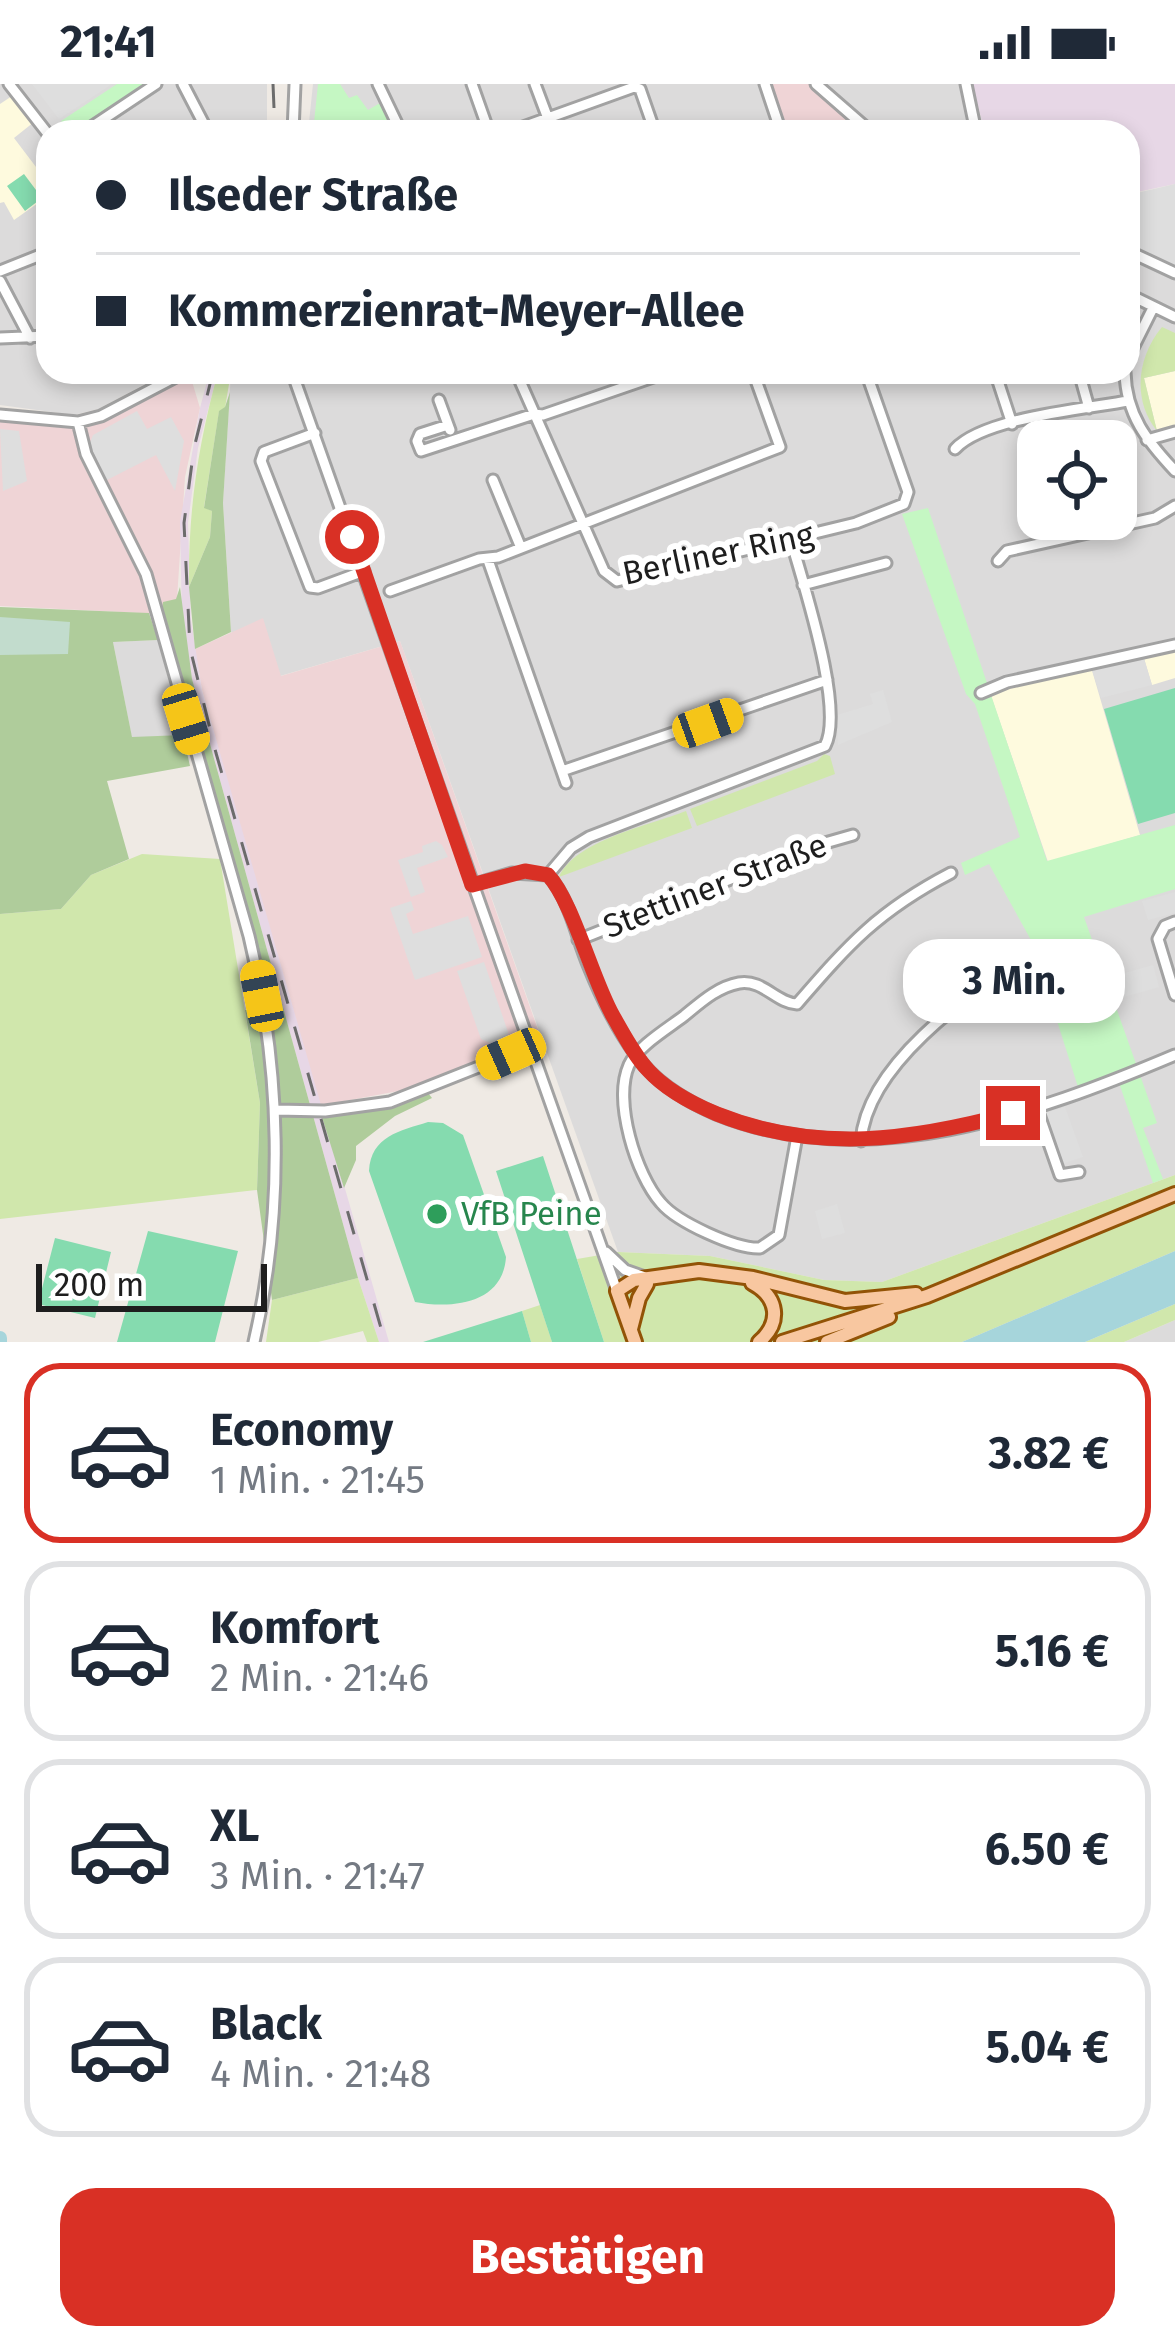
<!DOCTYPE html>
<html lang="de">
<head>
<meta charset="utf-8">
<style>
  :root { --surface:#fff; --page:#f2f2f3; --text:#1f2937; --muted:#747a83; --line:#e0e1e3; --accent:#d93025 }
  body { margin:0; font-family:"Fira Sans",sans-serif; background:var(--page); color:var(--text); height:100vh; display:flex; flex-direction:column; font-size:45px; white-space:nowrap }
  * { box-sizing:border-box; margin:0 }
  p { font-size:39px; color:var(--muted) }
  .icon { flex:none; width:66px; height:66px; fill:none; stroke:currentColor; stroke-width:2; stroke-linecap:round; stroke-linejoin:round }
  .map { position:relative; height:1258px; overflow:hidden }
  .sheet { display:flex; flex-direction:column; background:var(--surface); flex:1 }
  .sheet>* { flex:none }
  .banner { position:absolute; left:36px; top:36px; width:1104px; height:264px; border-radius:36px; box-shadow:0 6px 18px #0003; display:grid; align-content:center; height:264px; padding:0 60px; background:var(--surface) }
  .fabs { position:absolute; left:1017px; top:336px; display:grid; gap:24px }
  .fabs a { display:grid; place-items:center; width:120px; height:120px; border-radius:24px; background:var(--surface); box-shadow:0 6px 18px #0003; font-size:60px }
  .scale { position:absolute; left:36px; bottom:30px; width:231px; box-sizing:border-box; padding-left:12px; border:6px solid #1e1e1e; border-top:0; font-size:33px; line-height:42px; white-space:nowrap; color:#1e1e1e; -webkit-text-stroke:9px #fff; paint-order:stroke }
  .end { position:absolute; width:54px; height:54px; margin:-27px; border:15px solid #d93025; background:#fff; box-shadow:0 0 0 6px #fff }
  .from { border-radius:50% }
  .bubble { position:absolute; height:84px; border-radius:36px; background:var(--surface); box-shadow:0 6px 18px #0003; font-size:39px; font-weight:700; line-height:84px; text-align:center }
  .car { position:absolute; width:36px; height:72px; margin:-36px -18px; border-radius:15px; box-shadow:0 0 9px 3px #0007; background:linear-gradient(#f5c518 24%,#345 0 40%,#f5c518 0 76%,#345 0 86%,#f5c518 0) }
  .banner b { display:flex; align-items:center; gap:42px; height:114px; font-size:45px }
  .banner b+b { border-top:3px solid var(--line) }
  .banner i { width:30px; height:30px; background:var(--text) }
  ul { padding:21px 0 0; list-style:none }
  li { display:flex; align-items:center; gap:36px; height:180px; margin:0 24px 18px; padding:0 36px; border:6px solid var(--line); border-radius:36px }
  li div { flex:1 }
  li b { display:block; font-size:45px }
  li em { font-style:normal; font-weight:700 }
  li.selected { border-color:var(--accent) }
  li>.icon { width:108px; height:108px; stroke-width:1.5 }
  .cta { display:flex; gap:24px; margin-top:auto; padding:24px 60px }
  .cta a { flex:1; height:138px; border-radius:36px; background:var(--accent); color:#fff; font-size:48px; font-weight:700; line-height:138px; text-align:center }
  .status { display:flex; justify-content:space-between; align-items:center; height:84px; padding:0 60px; background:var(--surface); direction:ltr }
  .status svg { height:33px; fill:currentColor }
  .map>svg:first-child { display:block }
  .residential { fill:#dcdbdb; fill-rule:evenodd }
  .commercial { fill:#efd4d6 }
  .industrial { fill:#e7d7e6 }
  .education { fill:#fefade }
  .grass { fill:#d0e7ac }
  .forest { fill:#afcc9b }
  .wetland { fill:#c2dccd }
  .park { fill:#c5f7c3 }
  .pitch { fill:#85dbaf }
  .parking { fill:#dedede }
  .water { fill:#a6d5db }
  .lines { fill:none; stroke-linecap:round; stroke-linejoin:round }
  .river { stroke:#a6d5db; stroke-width:14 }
  .minor-casing { stroke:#a2a2a2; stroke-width:15 }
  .major-casing { stroke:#925306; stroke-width:18 }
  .minor { stroke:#fff; stroke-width:9 }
  .major { stroke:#f8c7a0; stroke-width:12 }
  .rail { stroke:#6c6c6c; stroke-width:3; stroke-dasharray:24 24; stroke-linecap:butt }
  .route { stroke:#d93025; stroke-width:15 }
  .leisure-dot { fill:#2e9e5b; stroke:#fff; stroke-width:4.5 }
  .labels { text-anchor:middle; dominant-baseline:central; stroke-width:12; stroke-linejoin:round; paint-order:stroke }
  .street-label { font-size:33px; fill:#1e1e1e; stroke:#fff }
  .leisure-label { font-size:33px; fill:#27864d; stroke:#fff; text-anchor:start }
</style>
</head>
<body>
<div class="status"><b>21:41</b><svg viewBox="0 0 49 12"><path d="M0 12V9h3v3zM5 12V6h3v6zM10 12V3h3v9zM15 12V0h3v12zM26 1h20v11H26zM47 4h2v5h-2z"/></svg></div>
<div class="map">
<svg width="1175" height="1258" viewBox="0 0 1175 1258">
  <rect width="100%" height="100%" fill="#efeae4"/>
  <!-- residential -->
  <path class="residential" d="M 0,0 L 267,0 L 267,48 L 48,48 L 48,288 L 168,288 L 98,325 L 74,331 L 0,321 Z
    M 313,0 L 769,0 L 786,48 L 308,48 Z
    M 811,0 L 972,0 L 985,48 L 867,48 Z
    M 1128,162 L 1175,185 L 1175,1091 L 882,1198 L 824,1196 L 710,1172 L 618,1168 L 400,557 L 280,592 L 231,548 L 223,419 L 231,288 L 1128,288 ZM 1038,357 L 1116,357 L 1116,435 L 1038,435 Z
    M 158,556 L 183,651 L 132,654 L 113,558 Z
    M 1175,1236 L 1175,1258 L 1124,1258 Z"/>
  <!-- commercial -->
  <path class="commercial" d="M 769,0 L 811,0 L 867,48 L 786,48 Z
    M 180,288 L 186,288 L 191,294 L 200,324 L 185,393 L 177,515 L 161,530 L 0,522 L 0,325 L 75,334 L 97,329 Z
    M 263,534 L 281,592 L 400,557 L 541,954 L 420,1003 L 318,1022 L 202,606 L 195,565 Z"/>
  <!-- industrial -->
  <path class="industrial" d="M 972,0 L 1175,0 L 1175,100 L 1128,110 L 1128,48 L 985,48 Z
    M 218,288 L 198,364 L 188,439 L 191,536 L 202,606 L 389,1258 L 379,1258 L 358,1194 L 192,595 L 182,539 L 180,438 L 200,324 L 209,290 Z"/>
  <!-- education -->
  <path class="education" d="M 12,12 L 34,38 L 14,54 L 36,83 L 48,74 L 48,112 L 14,136 L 4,118 L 0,119 L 0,20 Z
    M 1175,287 L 1175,342 L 1157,347 L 1144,294 Z
    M 1175,565 L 1175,594 L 1152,601 L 1143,571 Z
    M 1091,583 L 1140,751 L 1048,778 L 990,609 Z"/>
  <!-- grass -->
  <path class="grass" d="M 1162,243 L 1175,249 L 1175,287 L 1144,294 L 1157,347 C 1132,316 1137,273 1162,243 Z
    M 218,288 L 231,288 L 225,324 L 219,328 L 204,423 L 212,427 L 210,453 L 189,503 C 188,427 198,361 218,288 Z
    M 824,670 L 830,672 L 835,690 L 697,742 L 690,725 L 817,677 Z
    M 686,727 L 692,744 L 559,793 C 574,757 650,741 686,727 Z
    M 142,770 L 220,775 L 260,1019 L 257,1106 L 0,1135 L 0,830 L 61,825 L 91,791 Z
    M 1175,1091 L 1175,1167 L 962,1258 L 604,1258 L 577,1175 L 618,1168 L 710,1172 L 824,1196 L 882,1198 Z
    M 358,1194 L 379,1258 L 367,1258 L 363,1247 L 318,1258 L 266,1258 L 272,1216 Z
    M 1175,1220 L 1175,1236 L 1124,1258 L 1085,1258 Z
    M 540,1221 L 552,1258 L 531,1258 L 522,1227 Z"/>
  <!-- forest -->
  <path class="forest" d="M 230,308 L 223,419 L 231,548 L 195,565 L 189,503 L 210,453 L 212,427 L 204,424 L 219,327 L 225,323 Z
    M 180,503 L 192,595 L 358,1194 L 272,1216 L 257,1106 L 260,1019 L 245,926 L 269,924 L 252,843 L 161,530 L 163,518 L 176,515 Z
    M 0,523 L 149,529 L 158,556 L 113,558 L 132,653 L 183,651 L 190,682 L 107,697 L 129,775 L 91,791 L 61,825 L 0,830 Z
    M 428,1009 L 432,1014 L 395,1032 L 356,1062 L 356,1076 L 344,1104 L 322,1033 L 370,1027 Z"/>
  <!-- wetland -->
  <path class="wetland" d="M 0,533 L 70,538 L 68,570 L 0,571 Z"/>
  <!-- park -->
  <path class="park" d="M 117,0 L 150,0 L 70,48 L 61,37 Z
    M 318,0 L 340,0 L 349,14 L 357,11 L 368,26 L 380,19 L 388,35 L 365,48 L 313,48 Z
    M 928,424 L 1047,777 L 1175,741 L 1175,805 L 1084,833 L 1157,1039 L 1143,1044 L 1163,1095 L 1153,1099 L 1116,990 L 1078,1003 L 1032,858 L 989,780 L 965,791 L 961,779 L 1020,753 L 975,620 L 966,610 L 902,430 Z"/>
  <!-- pitch -->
  <path class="pitch" d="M 24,90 L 42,114 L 25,127 L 7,102 Z
    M 1175,604 L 1175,729 L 1138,740 L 1104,625 Z
    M 428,1038 L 443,1039 L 463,1051 L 506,1173 C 503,1220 452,1225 415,1218 L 369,1087 C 371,1052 400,1047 428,1038 Z
    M 543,1072 L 604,1258 L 552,1258 L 496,1087 Z
    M 148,1147 L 238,1167 L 215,1258 L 117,1258 Z
    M 55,1154 L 111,1168 L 95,1234 L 38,1220 Z
    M 522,1227 L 531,1258 L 423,1258 Z"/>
  <!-- parking -->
  <path class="parking" d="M 32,0 L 112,0 L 59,35 Z
    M 1175,100 L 1175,185 L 1128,162 L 1128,111 Z
    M 137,327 L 147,345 L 171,333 L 184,357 L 175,407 L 156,371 L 105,397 L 89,361 L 93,351 Z
    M 0,345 L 19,347 L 27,397 L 3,407 Z
    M 1143,571 L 1152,601 L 1101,614 L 1091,583 Z
    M 883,606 L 892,638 L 838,661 L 837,631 L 873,620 L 870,610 Z
    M 436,757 L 442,761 L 448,773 L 417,784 L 425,808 L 411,813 L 398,776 L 423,768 L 422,762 Z
    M 1175,808 L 1175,829 L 1148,836 L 1142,817 Z
    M 411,817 L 414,826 L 406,830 L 413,850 L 468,832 L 482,873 L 415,896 L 390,824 Z
    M 484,878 L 508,948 L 507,953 L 490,959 L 481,955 L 457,887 Z
    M 1153,881 L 1159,903 L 1124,913 L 1118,891 Z
    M 1065,1023 L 1083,1073 L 1062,1080 L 1045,1029 Z
    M 837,1120 L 845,1149 L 822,1155 L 815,1127 Z"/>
  <!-- water -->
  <path class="water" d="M 1175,1167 L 1175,1220 L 1085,1258 L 962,1258 Z"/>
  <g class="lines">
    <!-- river -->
    <path class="river" d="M 0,1254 L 0,1258"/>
    <!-- minor casing -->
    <g class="minor-casing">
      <path id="minor" d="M 9,0 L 48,50
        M 183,0 L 208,48
        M 378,0 L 401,48
        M 472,0 L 489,48
        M 535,0 L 553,48
        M 765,0 L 781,48
        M 816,0 L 871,48
        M 966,0 L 976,48
        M 84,48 L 156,0
        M 293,48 L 295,0
        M 509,48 L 634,3 L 640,5 L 655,48
        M 1128,167 L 1175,189
        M 0,187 L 48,168
        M 0,197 L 30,254
        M 1128,210 L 1175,233
        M 0,254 L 48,252
        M 1128,274 L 1153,224
        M 292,288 L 617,1207
        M 516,288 L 604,487 L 617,497 L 856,439 L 904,420 L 908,408 L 866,288
        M 995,288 L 1012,340
        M 1079,288 L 1089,324
        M 1125,288 C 1126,331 1147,357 1175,387
        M 439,316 L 450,346
        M 0,331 L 78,338 L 101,332 L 185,288
        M 78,338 L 86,370 L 146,490 L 249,852 C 281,985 285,1125 254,1258
        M 448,341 L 420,350 L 417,357 L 421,367 L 534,330 L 543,331 L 668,288
        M 315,349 L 264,368 L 261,377 L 310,503 L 318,504 L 364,487
        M 1147,356 L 1175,348
        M 955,365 C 983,334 1084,325 1128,317
        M 493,396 L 521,464
        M 488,476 L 566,699
        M 998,477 L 1007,467 L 1155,434 L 1175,422
        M 803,501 L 886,479
        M 390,507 L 479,475 L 498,473 L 780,363 L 753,288
        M 981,609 L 1007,598 L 1175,561
        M 562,687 L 827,596
        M 548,791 C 570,815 576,853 589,883 C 601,913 617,945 636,971 C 655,999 686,1017 716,1030 C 867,1091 1033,1031 1175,971
        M 548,791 L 571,764 L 589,753 L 825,662 C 845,625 803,500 791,456
        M 472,801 L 512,789 L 548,791
        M 1175,838 L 1165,842 L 1158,855 L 1175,911
        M 578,856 L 811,763 L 853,751
        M 1036,1022 L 1060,1091 L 1079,1088
        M 276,1026 L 325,1027 L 390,1018 L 529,963
        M 797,1052 L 779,1151 L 760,1164 C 735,1165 677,1138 661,1119 C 636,1091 613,1017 629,981 C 638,962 667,945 684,932 C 700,919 717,903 739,899 C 763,895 776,919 797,920 C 849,860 878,827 951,789
        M 861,1057 C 867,982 966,910 1025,877 L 1035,880
        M 606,1168 L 625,1186 L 645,1193"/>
    </g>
    <!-- major casing -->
    <g class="major-casing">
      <path id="major" d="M 752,1199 C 778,1213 782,1238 759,1258
        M 617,1207 L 634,1196 L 699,1187 L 753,1194 L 845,1217 L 916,1210
        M 617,1207 L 635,1258
        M 631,1245 L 639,1214 L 647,1200
        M 782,1258 L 927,1212 L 1175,1110
        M 827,1258 L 889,1233"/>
    </g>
    <!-- minor -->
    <use href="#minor" class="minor"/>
    <!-- major -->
    <use href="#major" class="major"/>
    <!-- rail -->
    <path class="rail" d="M 273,0 L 275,48
      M 213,288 L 194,364 L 184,439 L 190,564 L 216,669 L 385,1258"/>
  </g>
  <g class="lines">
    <!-- route -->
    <path class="route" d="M 352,453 L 472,801 L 525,787 L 548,791 C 573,818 592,895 613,932 C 624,951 634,971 648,986 C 666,1006 693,1020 717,1030 C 817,1070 913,1056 1013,1029"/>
  </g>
  <!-- markers -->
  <circle class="leisure-dot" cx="437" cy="1130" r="12"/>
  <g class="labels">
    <!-- street labels -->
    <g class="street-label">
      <text transform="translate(718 470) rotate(-12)">Berliner Ring</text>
      <text transform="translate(715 802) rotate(-21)">Stettiner Straße</text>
    </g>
    <!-- leisure labels -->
    <g class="leisure-label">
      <text x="461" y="1130">VfB Peine</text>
    </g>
  </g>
</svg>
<div class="fabs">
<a><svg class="icon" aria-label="locate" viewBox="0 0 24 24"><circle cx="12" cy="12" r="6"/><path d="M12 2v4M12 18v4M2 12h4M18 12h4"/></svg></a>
</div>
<div class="scale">200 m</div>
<i class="end from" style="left:352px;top:453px"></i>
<i class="end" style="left:1013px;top:1029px"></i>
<div class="bubble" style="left:903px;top:855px;width:222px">3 Min.</div>
<i class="car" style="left:186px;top:635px;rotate:163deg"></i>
<i class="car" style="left:708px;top:639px;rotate:70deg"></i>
<i class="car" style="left:262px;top:912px;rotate:349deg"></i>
<i class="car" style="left:511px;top:970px;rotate:246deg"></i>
<div class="banner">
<b><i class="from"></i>Ilseder Straße</b>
<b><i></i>Kommerzienrat-Meyer-Allee</b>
</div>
</div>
<section class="sheet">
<ul>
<li class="selected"><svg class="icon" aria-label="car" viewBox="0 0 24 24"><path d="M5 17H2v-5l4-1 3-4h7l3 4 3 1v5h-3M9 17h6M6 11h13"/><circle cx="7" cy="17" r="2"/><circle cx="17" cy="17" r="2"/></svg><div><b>Economy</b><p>1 Min. · 21:45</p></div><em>3.82 €</em></li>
<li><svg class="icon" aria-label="car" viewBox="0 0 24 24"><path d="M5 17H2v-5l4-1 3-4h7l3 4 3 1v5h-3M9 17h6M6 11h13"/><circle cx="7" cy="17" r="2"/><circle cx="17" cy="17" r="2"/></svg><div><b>Komfort</b><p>2 Min. · 21:46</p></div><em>5.16 €</em></li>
<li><svg class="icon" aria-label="car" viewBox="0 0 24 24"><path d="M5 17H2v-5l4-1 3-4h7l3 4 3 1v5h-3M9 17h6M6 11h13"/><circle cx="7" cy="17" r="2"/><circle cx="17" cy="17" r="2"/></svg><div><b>XL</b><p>3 Min. · 21:47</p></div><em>6.50 €</em></li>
<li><svg class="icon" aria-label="car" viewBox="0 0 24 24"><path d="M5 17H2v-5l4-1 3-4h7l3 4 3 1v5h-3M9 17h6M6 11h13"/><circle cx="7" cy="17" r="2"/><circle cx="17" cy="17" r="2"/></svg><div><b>Black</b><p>4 Min. · 21:48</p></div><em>5.04 €</em></li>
</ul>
<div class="cta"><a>Bestätigen</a></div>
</section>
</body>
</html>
